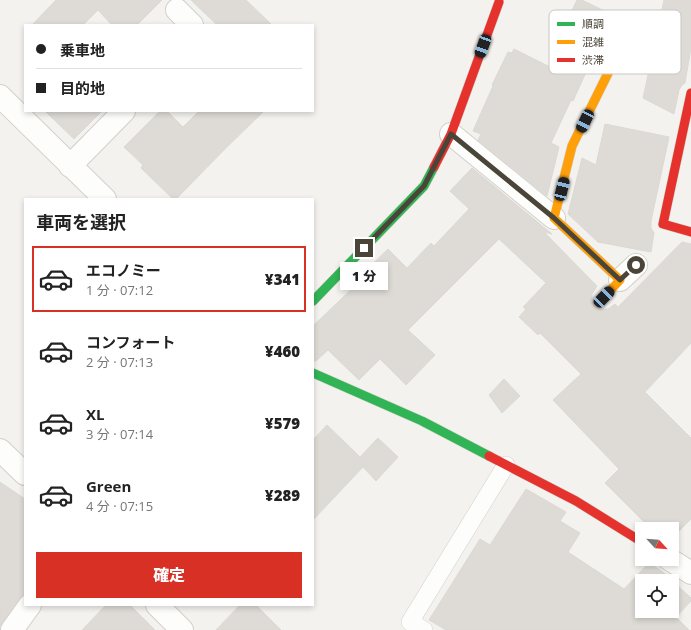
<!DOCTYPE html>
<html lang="ja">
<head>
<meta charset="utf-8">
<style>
  :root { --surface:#fff; --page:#f2f2f2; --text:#222; --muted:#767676; --line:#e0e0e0; --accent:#d93025 }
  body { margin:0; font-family:"Open Sans","Noto Sans JP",sans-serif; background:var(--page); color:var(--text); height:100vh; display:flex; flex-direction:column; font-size:15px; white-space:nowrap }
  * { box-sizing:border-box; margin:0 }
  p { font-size:13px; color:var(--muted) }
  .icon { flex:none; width:22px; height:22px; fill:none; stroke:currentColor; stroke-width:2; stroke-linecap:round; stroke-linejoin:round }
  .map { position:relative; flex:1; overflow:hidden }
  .panel { position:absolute; left:24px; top:198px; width:290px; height:408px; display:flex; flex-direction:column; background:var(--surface); border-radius:0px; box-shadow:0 2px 6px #0003 }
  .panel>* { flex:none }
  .guide { position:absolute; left:24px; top:24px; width:290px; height:88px; border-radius:0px; box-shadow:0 2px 6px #0003; display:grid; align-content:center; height:88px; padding:0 12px; background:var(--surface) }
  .needle { width:26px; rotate:116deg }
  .fabs { position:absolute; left:635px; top:522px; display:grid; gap:8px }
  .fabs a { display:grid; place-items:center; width:44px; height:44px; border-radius:0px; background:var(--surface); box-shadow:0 2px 6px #0003; font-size:20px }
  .end { position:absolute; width:18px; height:18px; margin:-9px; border:5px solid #4b4439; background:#fff; box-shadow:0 0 0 2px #fff }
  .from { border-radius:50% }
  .bubble { position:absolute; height:28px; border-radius:0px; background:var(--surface); box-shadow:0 2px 6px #0003; font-size:13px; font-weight:800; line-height:28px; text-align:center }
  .car { position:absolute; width:12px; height:24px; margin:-12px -6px; border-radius:5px; box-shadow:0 0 3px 1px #0007; background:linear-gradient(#222 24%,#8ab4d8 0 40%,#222 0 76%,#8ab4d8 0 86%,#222 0) }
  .guide b { display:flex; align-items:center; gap:14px; height:38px; font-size:15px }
  .guide b+b { border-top:1px solid var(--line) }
  .guide i { width:10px; height:10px; background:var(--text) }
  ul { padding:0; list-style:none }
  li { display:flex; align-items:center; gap:12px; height:66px; margin:0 8px 6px; padding:0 4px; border:2px solid transparent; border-radius:0px }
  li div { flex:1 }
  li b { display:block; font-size:15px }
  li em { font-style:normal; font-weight:800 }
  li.selected { border-color:var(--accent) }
  li>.icon { width:36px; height:36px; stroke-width:1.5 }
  h2 { padding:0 12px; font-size:18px; line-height:48px }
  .cta { display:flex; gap:8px; margin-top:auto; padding:8px 12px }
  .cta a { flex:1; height:46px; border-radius:0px; background:var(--accent); color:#fff; font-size:16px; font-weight:800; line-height:46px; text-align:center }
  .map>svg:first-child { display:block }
  .building { fill:#dedbd6; stroke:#dcd9d4; fill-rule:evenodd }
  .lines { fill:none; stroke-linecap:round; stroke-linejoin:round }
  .lane-casing { stroke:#d2d0cb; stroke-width:18 }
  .street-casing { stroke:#d2d0cb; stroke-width:24 }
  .fast-casing { stroke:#d3cfc5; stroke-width:10 }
  .slow-casing { stroke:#d3cfc5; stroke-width:10 }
  .jam-casing { stroke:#d3cfc5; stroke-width:10 }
  .lane { stroke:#fdfdfc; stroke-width:17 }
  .street { stroke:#fdfdfc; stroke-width:22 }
  .fast { stroke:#30b455; stroke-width:9 }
  .slow { stroke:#ff9f0a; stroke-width:9 }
  .jam { stroke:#e5322d; stroke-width:9 }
  .route { stroke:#4b4439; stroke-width:5 }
  .key { fill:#fff; stroke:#c9c7c4; stroke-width:1 }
  .key-label { font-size:11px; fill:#4b4439 }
</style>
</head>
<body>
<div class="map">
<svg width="691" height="630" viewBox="0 0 691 630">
  <rect width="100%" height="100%" fill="#f4f2ee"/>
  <!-- building -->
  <path class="building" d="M 56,0 L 162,0 L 137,25 L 112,25 L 98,10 L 83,25 L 32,25 Z
    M 191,0 L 246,0 L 272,25 L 217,25 Z
    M 577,0 L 582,0 L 615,16 L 600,46 L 606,50 L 594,73 L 587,70 L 573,101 L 571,100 L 551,143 L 559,147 L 547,196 L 478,140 L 481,134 L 473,131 L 493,86 L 492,85 L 508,52 L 512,53 L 514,49 L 550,67 L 570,28 L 565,25 Z
    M 664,0 L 691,0 L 691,48 L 685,83 L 682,85 L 679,90 L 674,114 L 643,98 Z
    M 45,111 L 102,111 L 74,139 Z
    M 160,111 L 167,111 L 183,127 L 199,111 L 264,111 L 224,150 L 176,199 L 173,199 L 141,168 L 143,165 L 124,147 Z
    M 605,124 L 669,137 L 651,221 L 651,228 L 654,233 L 651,252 L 598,242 L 568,214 L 582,158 L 596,165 Z
    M 472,168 L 552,234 L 544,232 L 597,286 L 592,294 L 592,300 L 595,306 L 601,309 L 608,309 L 615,304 L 618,307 L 682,242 L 691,244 L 691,343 L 645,392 L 691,438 L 691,519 L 672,538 L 672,529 L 651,529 L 605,483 L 619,469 L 553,400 L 581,374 L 540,333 L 538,335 L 519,317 L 526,309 L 523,307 L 546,283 L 499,239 L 408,330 L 435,355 L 406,385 L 380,359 L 359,380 L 328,350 L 316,361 L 313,361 L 313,326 L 361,280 L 359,277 L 388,249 L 407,268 L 431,243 L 434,246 L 469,209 L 450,191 Z
    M 504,379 L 520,396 L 502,413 L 489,395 Z
    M 327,425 L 360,457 L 378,438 L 398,457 L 376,481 L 363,467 L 313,520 L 313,440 Z
    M 0,482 L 25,499 L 25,594 L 20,598 L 2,623 L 0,627 Z
    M 526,489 L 566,512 L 560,521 L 580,533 L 568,552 L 624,589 L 649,563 L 663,572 L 691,598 L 691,601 L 676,617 L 689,630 L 446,630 L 429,620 L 480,539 L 490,545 ZM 642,581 L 672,581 L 672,611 L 642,611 Z
    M 106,605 L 130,605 L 155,630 L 82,630 Z
    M 240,605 L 256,605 L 281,630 L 216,630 Z"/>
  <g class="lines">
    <!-- lane casing -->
    <g class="lane-casing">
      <path id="lane" d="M 424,630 L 410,622 L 506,465"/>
    </g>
    <!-- street casing -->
    <g class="street-casing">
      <path id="street" d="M 177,10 L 192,25
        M 0,96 L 105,199
        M 451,134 L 554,218
        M 70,166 L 124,111
        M 620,280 L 636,265
        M 0,450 L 25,474
        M 669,559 L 691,573
        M 157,605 L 182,630
        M 12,630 L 30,605"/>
    </g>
    <!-- fast casing -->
    <g class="fast-casing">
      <path id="fast" d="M 313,301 L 424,186 L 434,167
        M 313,373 L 422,421 L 489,456"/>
    </g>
    <!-- slow casing -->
    <g class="slow-casing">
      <path id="slow" d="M 604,297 L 620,280 L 554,218 L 572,146 L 616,57"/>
    </g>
    <!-- jam casing -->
    <g class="jam-casing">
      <path id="jam" d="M 691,93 L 663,224 L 691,232
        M 434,167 L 451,134 L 499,2
        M 489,456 L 576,501 L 642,542"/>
    </g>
    <!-- lane -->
    <use href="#lane" class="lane"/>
    <!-- street -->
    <use href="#street" class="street"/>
    <!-- fast -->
    <use href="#fast" class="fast"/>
    <!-- slow -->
    <use href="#slow" class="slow"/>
    <!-- jam -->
    <use href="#jam" class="jam"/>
  </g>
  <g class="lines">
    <!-- route -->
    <path class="route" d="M 364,248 L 424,186 L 451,134 L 554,218 L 620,280 L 636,265"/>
  </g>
  <!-- legend -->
  <rect x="549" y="10" width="132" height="64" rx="6" class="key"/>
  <rect x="557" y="22" width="18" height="4" fill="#30b455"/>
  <rect x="557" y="40" width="18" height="4" fill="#ff9f0a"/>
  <rect x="557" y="58" width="18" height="4" fill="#e5322d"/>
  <g class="key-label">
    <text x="582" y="28">順調</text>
    <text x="582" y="46">混雑</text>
    <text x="582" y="64">渋滞</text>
  </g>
</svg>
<div class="fabs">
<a><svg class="needle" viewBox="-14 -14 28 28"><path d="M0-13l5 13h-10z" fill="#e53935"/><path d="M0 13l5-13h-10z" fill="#767676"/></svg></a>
<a><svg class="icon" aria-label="locate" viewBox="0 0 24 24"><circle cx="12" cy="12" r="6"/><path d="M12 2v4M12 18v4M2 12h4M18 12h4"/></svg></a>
</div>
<i class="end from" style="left:636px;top:265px"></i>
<i class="end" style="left:364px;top:248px"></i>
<div class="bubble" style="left:340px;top:262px;width:48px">1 分</div>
<i class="car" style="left:483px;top:46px;rotate:200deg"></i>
<i class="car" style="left:585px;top:121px;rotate:206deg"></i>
<i class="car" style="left:562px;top:189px;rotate:14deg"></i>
<i class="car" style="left:604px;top:297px;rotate:44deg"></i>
<div class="guide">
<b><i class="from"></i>乗車地</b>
<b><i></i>目的地</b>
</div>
<section class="panel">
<h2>車両を選択</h2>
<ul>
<li class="selected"><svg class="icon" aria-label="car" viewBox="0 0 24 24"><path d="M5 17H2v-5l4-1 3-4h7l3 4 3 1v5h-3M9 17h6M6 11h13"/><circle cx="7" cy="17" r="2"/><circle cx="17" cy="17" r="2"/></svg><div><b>エコノミー</b><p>1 分 · 07:12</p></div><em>¥341</em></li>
<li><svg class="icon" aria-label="car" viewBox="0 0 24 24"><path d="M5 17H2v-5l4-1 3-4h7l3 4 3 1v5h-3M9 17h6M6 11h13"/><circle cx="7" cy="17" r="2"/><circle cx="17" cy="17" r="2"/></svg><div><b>コンフォート</b><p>2 分 · 07:13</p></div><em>¥460</em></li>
<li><svg class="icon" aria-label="car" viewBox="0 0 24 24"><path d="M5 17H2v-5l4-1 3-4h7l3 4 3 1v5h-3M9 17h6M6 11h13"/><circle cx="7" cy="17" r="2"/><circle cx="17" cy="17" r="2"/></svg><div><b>XL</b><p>3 分 · 07:14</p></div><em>¥579</em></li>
<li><svg class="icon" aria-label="car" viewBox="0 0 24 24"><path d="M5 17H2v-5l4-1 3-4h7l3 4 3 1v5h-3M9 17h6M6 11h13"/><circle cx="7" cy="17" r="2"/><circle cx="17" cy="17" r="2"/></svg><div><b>Green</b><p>4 分 · 07:15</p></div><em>¥289</em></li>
</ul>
<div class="cta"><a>確定</a></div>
</section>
</div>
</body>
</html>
